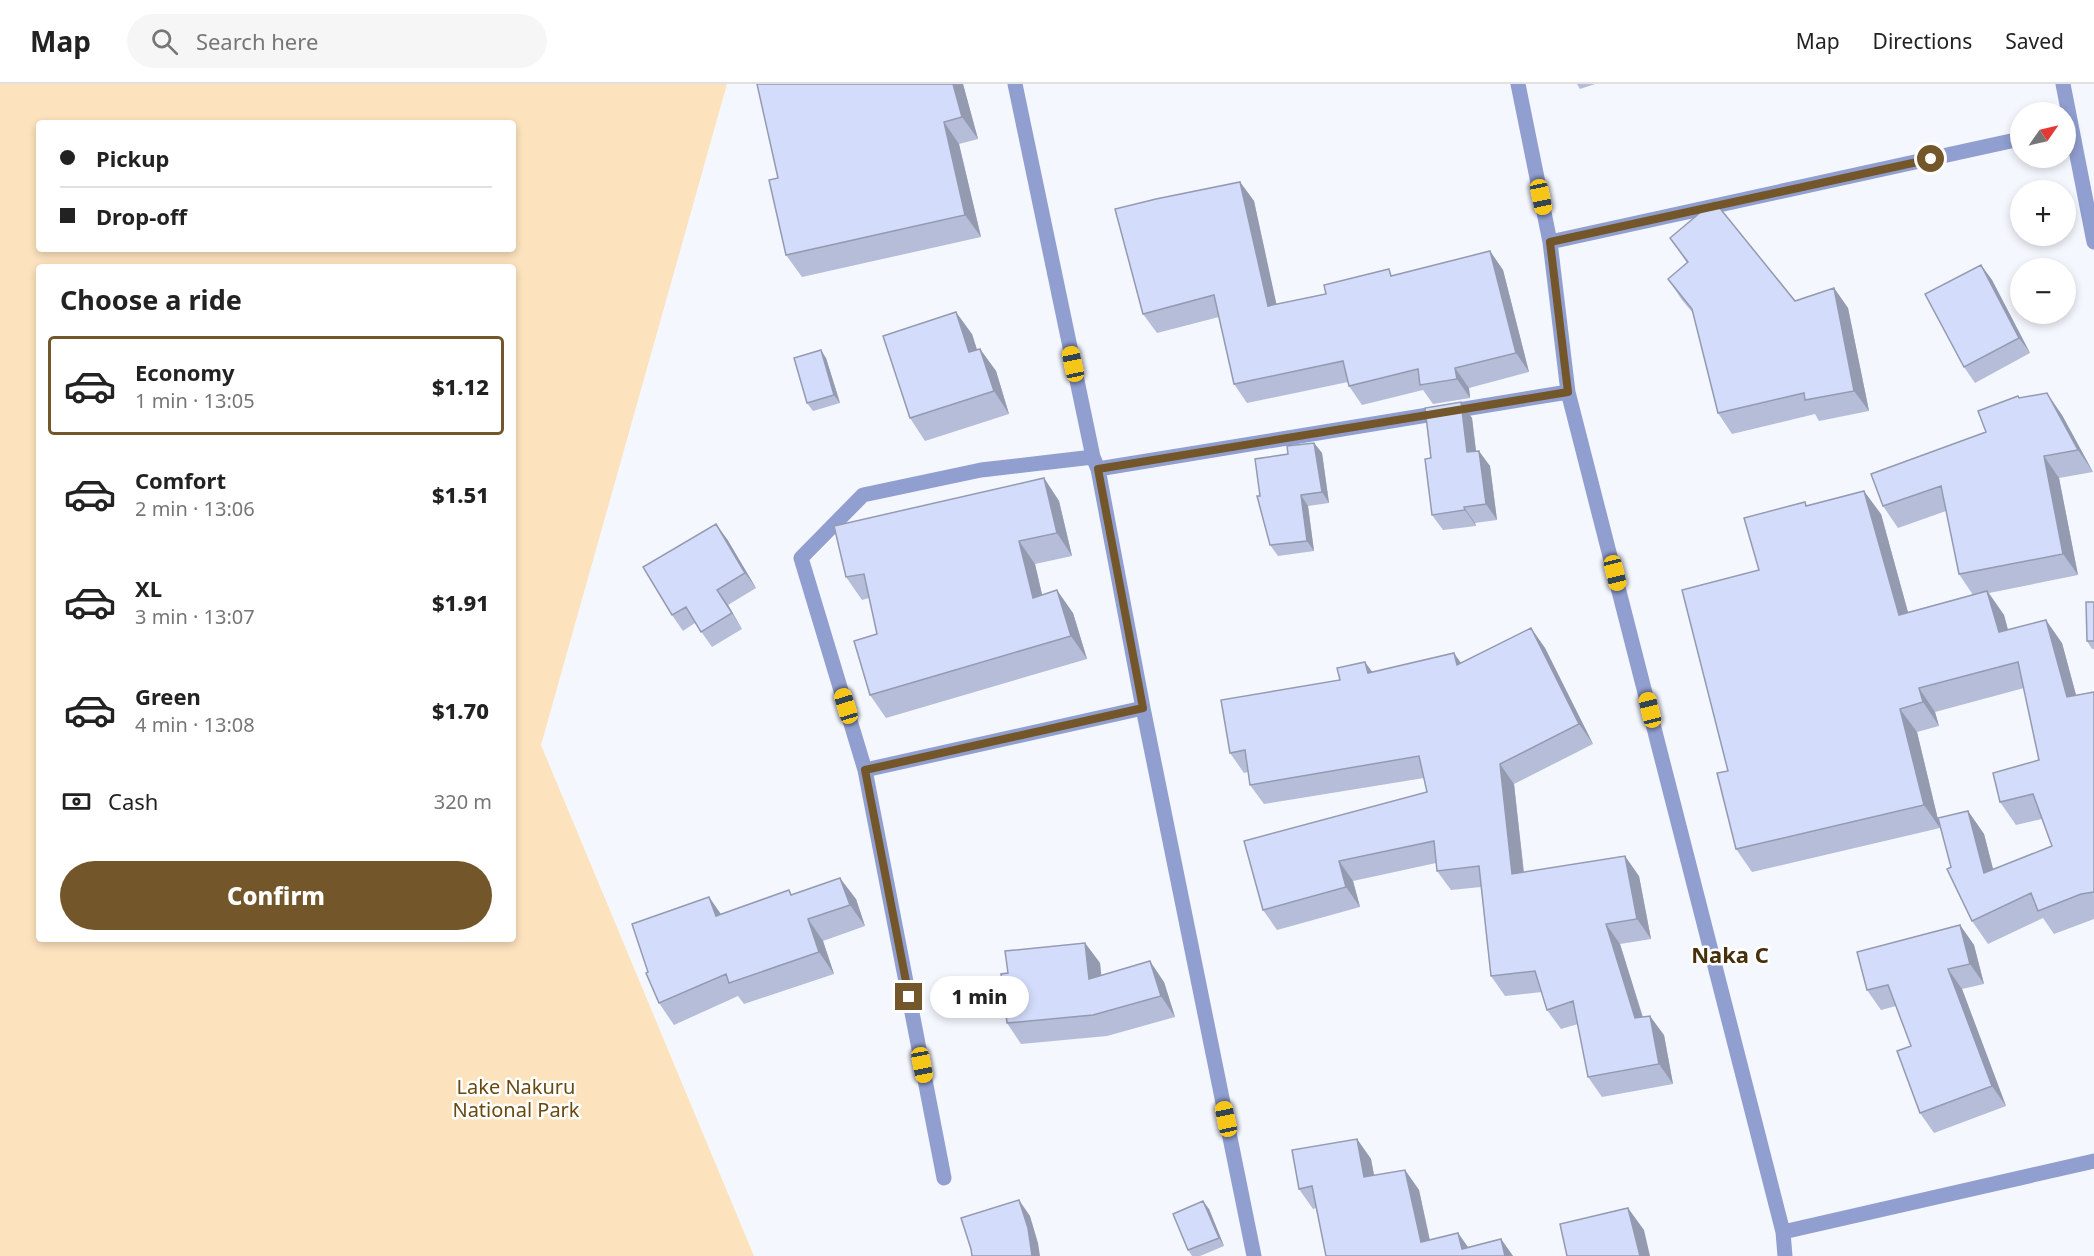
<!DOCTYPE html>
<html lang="en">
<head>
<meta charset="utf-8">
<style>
  :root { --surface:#fff; --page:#f6f6f6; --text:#222; --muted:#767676; --line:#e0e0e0; --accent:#73572a }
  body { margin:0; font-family:"Noto Sans",sans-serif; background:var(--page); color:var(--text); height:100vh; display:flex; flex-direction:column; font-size:22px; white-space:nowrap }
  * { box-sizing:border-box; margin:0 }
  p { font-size:20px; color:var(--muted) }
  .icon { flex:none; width:33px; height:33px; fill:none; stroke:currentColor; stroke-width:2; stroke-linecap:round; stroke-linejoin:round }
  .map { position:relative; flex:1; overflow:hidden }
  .drawer { position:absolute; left:36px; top:180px; width:480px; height:678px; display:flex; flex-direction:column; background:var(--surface); border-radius:6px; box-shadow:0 3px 9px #0003 }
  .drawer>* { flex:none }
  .guide { position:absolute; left:36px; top:36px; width:480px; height:132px; border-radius:6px; box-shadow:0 3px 9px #0003; display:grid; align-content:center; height:132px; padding:0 24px; background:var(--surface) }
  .needle { width:39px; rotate:56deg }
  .controls { position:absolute; left:2010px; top:18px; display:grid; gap:12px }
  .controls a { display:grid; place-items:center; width:66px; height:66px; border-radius:50%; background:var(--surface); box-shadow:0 3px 9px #0003; font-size:30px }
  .end { position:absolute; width:27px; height:27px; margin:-14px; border:8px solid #73572a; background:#fff; box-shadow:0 0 0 3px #fff }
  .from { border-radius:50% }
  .bubble { position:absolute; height:42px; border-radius:21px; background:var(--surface); box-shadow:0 3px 9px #0003; font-size:20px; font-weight:800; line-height:42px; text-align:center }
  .car { position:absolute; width:18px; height:36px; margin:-18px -9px; border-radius:8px; box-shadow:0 0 4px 2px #0007; background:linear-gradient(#f5c518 24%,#345 0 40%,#f5c518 0 76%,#345 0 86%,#f5c518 0) }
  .guide b { display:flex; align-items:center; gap:21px; height:57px; font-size:22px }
  .guide b+b { border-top:2px solid var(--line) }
  .guide i { width:15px; height:15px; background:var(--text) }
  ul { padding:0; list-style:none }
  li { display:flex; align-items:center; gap:18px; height:99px; margin:0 12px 9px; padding:0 12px; border:3px solid transparent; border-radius:6px }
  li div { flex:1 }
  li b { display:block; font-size:22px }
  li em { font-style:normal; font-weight:800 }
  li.selected { border-color:var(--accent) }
  li>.icon { width:54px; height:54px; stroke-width:1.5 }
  h2 { padding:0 24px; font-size:27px; line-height:72px }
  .pay { display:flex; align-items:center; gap:15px; height:66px; padding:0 24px; font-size:22px }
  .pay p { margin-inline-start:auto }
  .action { display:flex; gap:12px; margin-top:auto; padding:12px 24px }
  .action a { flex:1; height:69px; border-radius:36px; background:var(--accent); color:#fff; font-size:24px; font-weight:800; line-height:69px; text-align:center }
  header { display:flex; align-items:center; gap:36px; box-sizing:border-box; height:84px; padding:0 30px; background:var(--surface); border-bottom:2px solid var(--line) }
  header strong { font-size:28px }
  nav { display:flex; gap:33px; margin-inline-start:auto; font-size:21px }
  .search { width:420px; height:54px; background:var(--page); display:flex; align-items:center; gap:15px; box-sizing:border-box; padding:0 21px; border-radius:33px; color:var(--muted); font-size:22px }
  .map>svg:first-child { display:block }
  .green { fill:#fce2bd; fill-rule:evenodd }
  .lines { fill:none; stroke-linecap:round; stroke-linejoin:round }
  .minor { stroke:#909ed0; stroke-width:15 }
  .wall { fill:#b5bdd8 }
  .shaded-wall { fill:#949ab0 }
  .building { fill:#d3dcfb; stroke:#949ab0; stroke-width:1.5 }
  .route { stroke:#73572a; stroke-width:8 }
  .labels { text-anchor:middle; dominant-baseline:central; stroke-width:5; stroke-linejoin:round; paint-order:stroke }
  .park-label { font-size:20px; fill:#69490e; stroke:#fff }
  .quarter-label { font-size:22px; font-weight:bold; fill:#47310c; stroke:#fff }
</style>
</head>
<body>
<header>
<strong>Map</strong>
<div class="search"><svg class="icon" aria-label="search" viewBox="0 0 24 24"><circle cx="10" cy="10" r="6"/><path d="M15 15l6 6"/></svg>Search here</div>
<nav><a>Map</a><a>Directions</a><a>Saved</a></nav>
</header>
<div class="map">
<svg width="2094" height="1172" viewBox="0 0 2094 1172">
  <rect width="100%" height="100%" fill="#f5f7fe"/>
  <!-- green -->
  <path class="green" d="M 0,0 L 727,0 L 541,661 L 754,1172 L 0,1172 ZM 39,39 L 513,39 L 513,165 L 39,165 ZM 39,183 L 513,183 L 513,855 L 39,855 Z"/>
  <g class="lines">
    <!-- minor -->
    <path class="minor" d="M 1015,0 L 1093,373 L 1098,385 L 1143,624 L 1254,1172
      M 1518,0 L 1550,158 L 1568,308 L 1783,1148 L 1785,1172
      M 2063,0 L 2094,158
      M 1550,158 L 2020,55
      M 1098,385 L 1568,308
      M 865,686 L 1143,624
      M 944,1094 L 865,686 L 801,474 L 863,411 L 981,386 L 1093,373
      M 1783,1148 L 2094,1077"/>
  </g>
  <!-- wall -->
  <path class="wall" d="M 963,0 L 978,55 L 959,60 L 981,153 L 802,193 L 786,171 L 778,94 Z
    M 1577,0 L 1595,0 L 1580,5 Z
    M 1240,98 L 1254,117 L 1276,220 L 1326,210 L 1393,192 L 1490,167 L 1503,186 L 1529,288 L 1469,304 L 1470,314 L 1433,320 L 1423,306 L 1362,321 L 1349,302 L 1348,298 L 1247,319 L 1234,300 L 1219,233 L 1157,249 L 1143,230 Z
    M 1670,154 L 1795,217 L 1834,204 L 1848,224 L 1869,327 L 1819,337 L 1815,330 L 1732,350 L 1718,329 L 1693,229 L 1682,216 L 1668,195 L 1687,179 Z
    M 1981,181 L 1992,196 L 2030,269 L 1975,299 L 1964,283 Z
    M 972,250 L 977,266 L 980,265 L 996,287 L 1009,330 L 925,357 L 910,334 Z
    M 826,274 L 840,319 L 813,327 L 807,319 Z
    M 2018,312 L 2019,314 L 2062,331 L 2093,388 L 2059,394 L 2078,491 L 1989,509 L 2004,531 L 2008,546 L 2062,559 L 2076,611 L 2094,608 L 2094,835 L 2054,850 L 2043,834 L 1988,860 L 1972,837 L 1951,783 L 1968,727 L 1984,750 L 1993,785 L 2052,762 L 2042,735 L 2016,741 L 2000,718 L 2039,676 L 2024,604 L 1935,628 L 1939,642 L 1917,648 L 1940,744 L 1752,788 L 1736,765 L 1728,687 L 1759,486 L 1808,422 L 1881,430 L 1908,528 L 1973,511 L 1959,490 L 1946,427 L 1898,444 L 1883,422 L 1986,348 Z
    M 1472,334 L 1476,367 L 1490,382 L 1497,436 L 1475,439 L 1476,442 L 1443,446 L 1432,431 L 1431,374 Z
    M 1314,359 L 1322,369 L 1329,419 L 1308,422 L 1314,467 L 1278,472 L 1270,461 L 1260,412 L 1288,370 Z
    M 1044,394 L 1059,417 L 1072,472 L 1035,480 L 1042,511 L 1073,529 L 1087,575 L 886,634 L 870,611 L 877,550 L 869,514 L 862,516 L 846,493 Z
    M 727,455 L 756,504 L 728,521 L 742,545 L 712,563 L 695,539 L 683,547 L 672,531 Z
    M 2094,518 L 2094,565 L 2092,565 L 2087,557 Z
    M 1531,544 L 1545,564 L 1593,660 L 1514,700 L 1524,788 L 1639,792 L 1651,855 L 1620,860 L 1643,933 L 1664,951 L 1673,1000 L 1602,1013 L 1588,993 L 1578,940 L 1561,945 L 1547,926 L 1542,908 L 1505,912 L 1491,892 L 1481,803 L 1451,806 L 1437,787 L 1436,779 L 1353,797 L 1360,823 L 1277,846 L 1263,826 L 1427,708 L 1424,694 L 1264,720 L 1250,701 L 1248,688 L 1244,689 L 1230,669 L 1340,596 L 1373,588 L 1461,579 Z
    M 792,810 L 856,815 L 865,842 L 823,857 L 834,890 L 744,920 L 738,912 L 674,941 L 659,919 L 648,888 L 709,813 L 721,830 Z
    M 1960,841 L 1974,861 L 1984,900 L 1962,905 L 2006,1022 L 1934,1049 L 1920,1029 L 1911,962 L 1896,922 L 1881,926 L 1867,906 Z
    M 1085,859 L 1100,879 L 1101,892 L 1164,898 L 1175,933 L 1107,952 L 1021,960 L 1007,939 L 1008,889 Z
    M 1357,1055 L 1371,1075 L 1374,1091 L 1405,1086 L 1419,1106 L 1430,1156 L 1458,1149 L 1468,1163 L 1501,1155 L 1513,1172 L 1326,1172 L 1316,1124 L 1313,1125 L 1299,1105 Z
    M 1209,1125 L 1224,1162 L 1200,1172 L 1192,1172 L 1188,1166 Z"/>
  <!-- shaded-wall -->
  <path class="shaded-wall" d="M 953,0 L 963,0 L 978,55 L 962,33 Z
    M 944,38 L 959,60 L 981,153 L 965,131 Z
    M 1240,98 L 1254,117 L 1281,241 L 1268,222 Z
    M 1490,167 L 1503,186 L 1529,288 L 1516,269 Z
    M 1981,181 L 1992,196 L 2030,269 L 2019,254 Z
    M 1834,204 L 1848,224 L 1869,327 L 1854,307 Z
    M 956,228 L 972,250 L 985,291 L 969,268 Z
    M 980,265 L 996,287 L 1009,330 L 994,307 Z
    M 821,266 L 826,274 L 840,319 L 834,311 Z
    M 1455,284 L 1469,304 L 1470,314 L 1457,295 Z
    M 2047,309 L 2062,331 L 2093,388 L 2078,366 Z
    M 1461,318 L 1472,334 L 1478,384 L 1467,368 Z
    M 1314,359 L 1322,369 L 1329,419 L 1322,408 Z
    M 1479,367 L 1490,382 L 1497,436 L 1486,420 Z
    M 2044,372 L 2059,394 L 2078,491 L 2063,470 Z
    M 1044,394 L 1059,417 L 1072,472 L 1057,449 Z
    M 1864,407 L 1881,430 L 1915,554 L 1899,531 Z
    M 1301,411 L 1308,422 L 1314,467 L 1307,457 Z
    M 1464,423 L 1475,439 L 1476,442 L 1465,426 Z
    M 716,440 L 727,455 L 756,504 L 745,489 Z
    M 1019,457 L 1035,480 L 1048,536 L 1033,514 Z
    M 717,506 L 728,521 L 742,545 L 732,529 Z
    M 1057,506 L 1073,529 L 1087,575 L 1071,552 Z
    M 1987,507 L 2004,531 L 2015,572 L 1999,548 Z
    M 2046,536 L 2062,559 L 2083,637 L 2067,613 Z
    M 1531,544 L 1545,564 L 1593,660 L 1579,640 Z
    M 1454,569 L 1468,589 L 1457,581 Z
    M 1365,578 L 1379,597 L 1368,589 Z
    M 1919,604 L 1935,628 L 1939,642 L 1923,618 Z
    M 1900,625 L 1917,648 L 1940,744 L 1924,721 Z
    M 1500,680 L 1514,700 L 1526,810 L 1512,790 Z
    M 1968,727 L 1984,750 L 2000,812 L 1984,789 Z
    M 1625,772 L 1639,792 L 1651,855 L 1637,835 Z
    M 1339,777 L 1353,797 L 1360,823 L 1346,803 Z
    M 840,794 L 856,815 L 865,842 L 850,821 Z
    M 709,813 L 724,835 L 716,832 Z
    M 808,835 L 823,857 L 834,890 L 819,868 Z
    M 1606,840 L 1620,860 L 1649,954 L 1635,934 Z
    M 1960,841 L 1974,861 L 1984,900 L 1970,880 Z
    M 1085,859 L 1100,879 L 1104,916 L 1089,895 Z
    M 1150,877 L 1164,898 L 1175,933 L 1161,912 Z
    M 1948,885 L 1962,905 L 2006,1022 L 1992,1002 Z
    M 1650,932 L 1664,951 L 1673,1000 L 1659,980 Z
    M 1357,1055 L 1371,1075 L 1378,1113 L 1364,1093 Z
    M 1405,1086 L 1419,1106 L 1433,1172 L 1421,1158 Z
    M 1019,1116 L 1030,1132 L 1038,1159 L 1040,1172 L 1032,1172 Z
    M 1203,1117 L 1209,1125 L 1224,1162 L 1219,1154 Z
    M 1628,1124 L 1644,1146 L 1650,1172 L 1640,1172 Z
    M 1458,1149 L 1472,1169 L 1462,1165 Z
    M 1501,1155 L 1513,1172 L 1505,1172 Z"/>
  <!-- building -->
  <path class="building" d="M 757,0 L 953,0 L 962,33 L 944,38 L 965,131 L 786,171 L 769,96 L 778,94 Z
    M 1240,98 L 1268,222 L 1326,210 L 1324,201 L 1389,185 L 1391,192 L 1490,167 L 1516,269 L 1455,284 L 1457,295 L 1420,301 L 1418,285 L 1349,302 L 1343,277 L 1234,300 L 1214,211 L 1143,230 L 1115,125 L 1156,115 Z
    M 1714,117 L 1795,217 L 1834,204 L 1854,307 L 1805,316 L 1804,309 L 1718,329 L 1692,225 L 1668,195 L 1688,178 L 1670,154 Z
    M 1981,181 L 2019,254 L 1964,283 L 1925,210 Z
    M 956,228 L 969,268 L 980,265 L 994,307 L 910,334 L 883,252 Z
    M 821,266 L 834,311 L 807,319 L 794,274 Z
    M 2047,309 L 2078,366 L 2044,372 L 2063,470 L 1959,490 L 1941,402 L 1883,422 L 1871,390 L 1986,348 L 1978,327 L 2018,312 L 2019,314 Z
    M 1461,318 L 1467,368 L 1479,367 L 1486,420 L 1464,423 L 1465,426 L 1432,431 L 1425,375 L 1431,374 L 1425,324 Z
    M 1314,359 L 1322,408 L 1301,411 L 1307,457 L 1270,461 L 1257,412 L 1260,412 L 1255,375 L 1288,370 L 1287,362 Z
    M 1044,394 L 1057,449 L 1019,457 L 1033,514 L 1057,506 L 1071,552 L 870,611 L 854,557 L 877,550 L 864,490 L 846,493 L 834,442 Z
    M 1864,407 L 1899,531 L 1987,507 L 1999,548 L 2046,536 L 2067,613 L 2094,608 L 2094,808 L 2081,810 L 2038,827 L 2031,809 L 1972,837 L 1947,785 L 1951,783 L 1938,734 L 1968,727 L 1984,789 L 2052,762 L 2033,710 L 2000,718 L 1993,689 L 2039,676 L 2018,578 L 1919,604 L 1923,618 L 1900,625 L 1924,721 L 1736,765 L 1717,689 L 1728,687 L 1682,506 L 1759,486 L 1744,434 L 1805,418 L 1806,422 Z
    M 716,440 L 745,489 L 717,506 L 732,529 L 701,548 L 686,523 L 672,531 L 643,483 Z
    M 2086,518 L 2094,518 L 2094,557 L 2087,557 Z
    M 1531,544 L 1579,640 L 1500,680 L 1512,790 L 1625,772 L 1637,835 L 1606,840 L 1635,934 L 1650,932 L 1659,980 L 1588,993 L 1573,917 L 1547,926 L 1535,887 L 1491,892 L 1479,782 L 1437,787 L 1434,757 L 1339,777 L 1346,803 L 1263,826 L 1244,757 L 1427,708 L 1419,672 L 1250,701 L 1245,666 L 1230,669 L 1221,616 L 1340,596 L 1337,584 L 1365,578 L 1368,589 L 1454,569 L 1457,581 Z
    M 840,794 L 850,821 L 808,835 L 819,868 L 729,899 L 726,890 L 659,919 L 646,889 L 648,888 L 632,840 L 709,813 L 716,832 L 789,806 L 791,811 Z
    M 1960,841 L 1970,880 L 1948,885 L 1992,1002 L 1920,1029 L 1897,967 L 1911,962 L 1888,901 L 1867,906 L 1857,868 Z
    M 1085,859 L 1089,895 L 1150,877 L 1161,912 L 1093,931 L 1007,939 L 1001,890 L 1008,889 L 1005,867 Z
    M 1357,1055 L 1364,1093 L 1405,1086 L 1421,1158 L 1458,1149 L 1462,1165 L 1501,1155 L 1505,1172 L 1326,1172 L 1312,1102 L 1299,1105 L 1292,1066 Z
    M 1019,1116 L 1028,1144 L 1032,1172 L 972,1172 L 971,1165 L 961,1134 Z
    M 1203,1117 L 1219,1154 L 1188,1166 L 1173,1130 Z
    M 1628,1124 L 1640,1172 L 1567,1172 L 1560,1140 Z"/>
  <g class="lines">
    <!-- route -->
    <path class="route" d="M 909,913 L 865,686 L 1143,624 L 1098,385 L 1568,308 L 1550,158 L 1931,75"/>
  </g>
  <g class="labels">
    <!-- park labels -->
    <g class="park-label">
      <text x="516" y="1002">Lake Nakuru<tspan x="516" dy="23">National Park</tspan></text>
    </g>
    <!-- quarter labels -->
    <g class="quarter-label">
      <text x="1730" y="870">Naka C</text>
    </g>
  </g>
</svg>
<div class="controls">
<a><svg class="needle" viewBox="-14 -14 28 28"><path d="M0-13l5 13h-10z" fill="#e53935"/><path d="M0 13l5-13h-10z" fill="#767676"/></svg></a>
<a>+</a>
<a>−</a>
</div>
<i class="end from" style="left:1931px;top:75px"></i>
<i class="end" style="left:909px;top:913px"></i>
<div class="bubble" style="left:930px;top:892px;width:99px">1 min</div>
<i class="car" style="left:1541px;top:113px;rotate:168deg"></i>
<i class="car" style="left:1073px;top:280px;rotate:348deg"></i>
<i class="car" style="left:1615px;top:489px;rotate:166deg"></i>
<i class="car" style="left:846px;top:622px;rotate:343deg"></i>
<i class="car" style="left:1650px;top:626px;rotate:346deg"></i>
<i class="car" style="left:922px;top:981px;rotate:169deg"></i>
<i class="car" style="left:1226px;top:1035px;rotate:348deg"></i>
<div class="guide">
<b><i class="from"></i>Pickup</b>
<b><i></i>Drop-off</b>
</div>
<section class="drawer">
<h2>Choose a ride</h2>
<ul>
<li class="selected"><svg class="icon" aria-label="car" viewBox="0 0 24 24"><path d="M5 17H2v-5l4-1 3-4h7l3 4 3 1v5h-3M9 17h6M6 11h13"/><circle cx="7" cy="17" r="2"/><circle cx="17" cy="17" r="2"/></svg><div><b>Economy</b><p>1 min · 13:05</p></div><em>$1.12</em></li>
<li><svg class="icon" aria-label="car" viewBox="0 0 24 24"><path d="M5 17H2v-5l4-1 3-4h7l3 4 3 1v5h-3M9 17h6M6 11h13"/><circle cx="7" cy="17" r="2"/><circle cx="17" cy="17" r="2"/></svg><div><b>Comfort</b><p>2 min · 13:06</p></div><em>$1.51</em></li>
<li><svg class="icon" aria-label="car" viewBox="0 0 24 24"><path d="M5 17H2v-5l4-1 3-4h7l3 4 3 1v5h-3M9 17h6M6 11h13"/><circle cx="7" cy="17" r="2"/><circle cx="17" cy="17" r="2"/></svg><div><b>XL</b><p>3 min · 13:07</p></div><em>$1.91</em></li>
<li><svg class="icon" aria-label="car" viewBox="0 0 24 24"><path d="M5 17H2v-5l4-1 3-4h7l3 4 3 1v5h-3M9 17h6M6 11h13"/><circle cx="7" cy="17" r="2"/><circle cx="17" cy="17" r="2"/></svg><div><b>Green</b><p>4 min · 13:08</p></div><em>$1.70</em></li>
</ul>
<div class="pay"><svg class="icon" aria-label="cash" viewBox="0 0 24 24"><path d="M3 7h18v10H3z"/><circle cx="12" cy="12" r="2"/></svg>Cash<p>320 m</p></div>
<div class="action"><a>Confirm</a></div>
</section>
</div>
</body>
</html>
